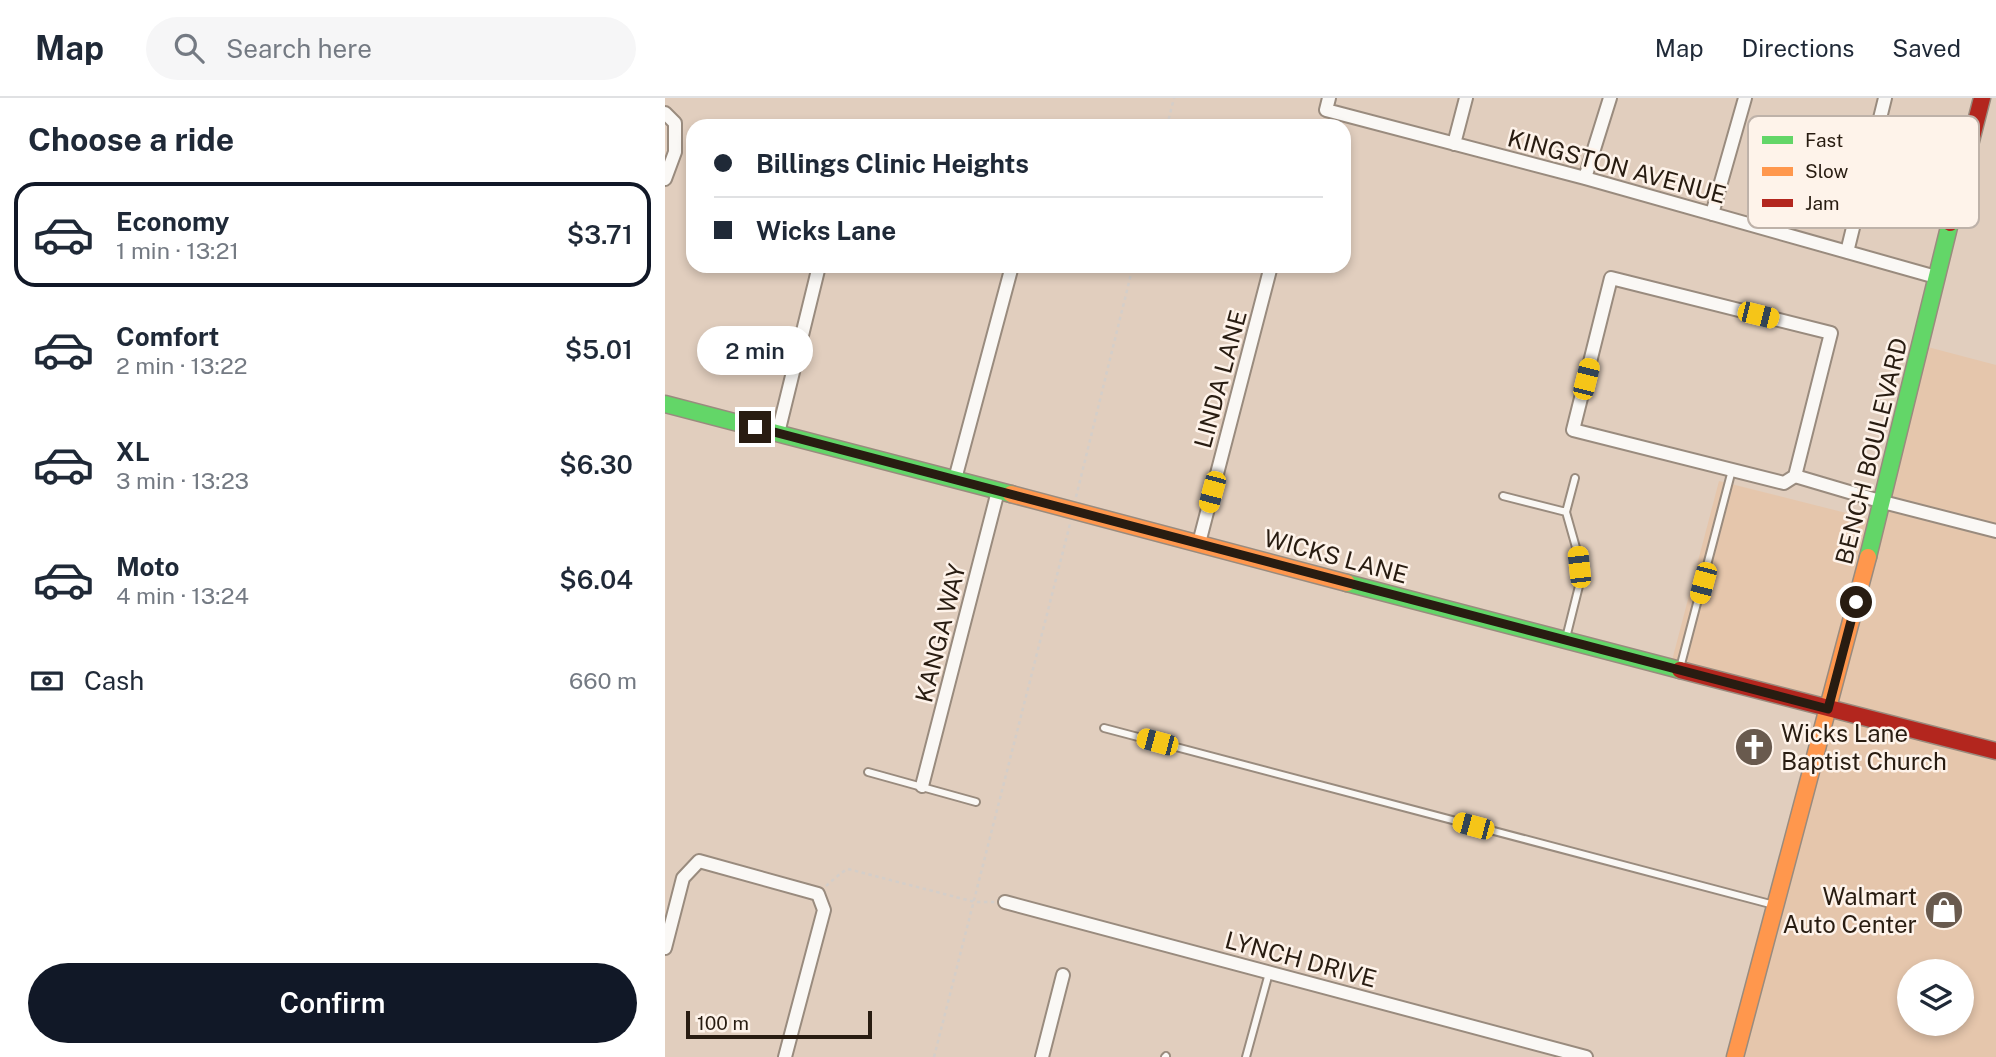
<!DOCTYPE html>
<html lang="en">
<head>
<meta charset="utf-8">
<style>
  :root { --surface:#fff; --page:#f6f6f7; --text:#1f2937; --muted:#747a83; --line:#e0e1e3; --accent:#111827 }
  body { margin:0; font-family:"Public Sans",sans-serif; background:var(--page); color:var(--text); height:100vh; display:flex; flex-direction:column; font-size:26px; white-space:nowrap }
  * { box-sizing:border-box; margin:0 }
  p { font-size:23px; color:var(--muted) }
  .icon { flex:none; width:38px; height:38px; fill:none; stroke:currentColor; stroke-width:2; stroke-linecap:round; stroke-linejoin:round }
  .map { position:relative; flex:1; overflow:hidden }
  .drawer { display:flex; flex-direction:column; background:var(--surface); width:665px }
  .drawer>* { flex:none }
  .hud { position:absolute; left:21px; top:21px; width:665px; height:154px; border-radius:21px; box-shadow:0 4px 10px #0003; display:grid; align-content:center; height:154px; padding:0 28px; background:var(--surface) }
  .buttons { position:absolute; left:1232px; top:861px; display:grid; gap:14px }
  .buttons a { display:grid; place-items:center; width:77px; height:77px; border-radius:50%; background:var(--surface); box-shadow:0 4px 10px #0003; font-size:35px }
  .scale { position:absolute; left:21px; bottom:18px; width:186px; box-sizing:border-box; padding-left:7px; border:4px solid #281c11; border-top:0; font-size:19px; line-height:24px; white-space:nowrap; color:#281c11; -webkit-text-stroke:5px #fef3ea; paint-order:stroke }
  .end { position:absolute; width:32px; height:32px; margin:-16px; border:9px solid #281c11; background:#fff; box-shadow:0 0 0 4px #fff }
  .from { border-radius:50% }
  .bubble { position:absolute; height:49px; border-radius:24px; background:var(--surface); box-shadow:0 4px 10px #0003; font-size:23px; font-weight:600; line-height:49px; text-align:center }
  .car { position:absolute; width:21px; height:42px; margin:-21px -10px; border-radius:9px; box-shadow:0 0 5px 2px #0007; background:linear-gradient(#f5c518 24%,#345 0 40%,#f5c518 0 76%,#345 0 86%,#f5c518 0) }
  .hud b { display:flex; align-items:center; gap:24px; height:66px; font-size:26px }
  .hud b+b { border-top:2px solid var(--line) }
  .hud i { width:18px; height:18px; background:var(--text) }
  ul { padding:0; list-style:none }
  li { display:flex; align-items:center; gap:21px; height:105px; margin:0 14px 10px; padding:0 14px; border:4px solid transparent; border-radius:21px }
  li div { flex:1 }
  li b { display:block; font-size:26px }
  li em { font-style:normal; font-weight:600 }
  li.selected { border-color:var(--accent) }
  li>.icon { width:63px; height:63px; stroke-width:1.5 }
  h2 { padding:0 28px; font-size:32px; line-height:84px }
  .pay { display:flex; align-items:center; gap:18px; height:77px; padding:0 28px; font-size:26px }
  .pay p { margin-inline-start:auto }
  .action { display:flex; gap:14px; margin-top:auto; padding:14px 28px }
  .action a { flex:1; height:80px; border-radius:42px; background:var(--accent); color:#fff; font-size:28px; font-weight:600; line-height:80px; text-align:center }
  header { display:flex; align-items:center; gap:42px; box-sizing:border-box; height:98px; padding:0 35px; background:var(--surface); border-bottom:2px solid var(--line) }
  header strong { font-size:33px }
  nav { display:flex; gap:38px; margin-inline-start:auto; font-size:24px }
  .search { width:490px; height:63px; background:var(--page); display:flex; align-items:center; gap:18px; box-sizing:border-box; padding:0 24px; border-radius:38px; color:var(--muted); font-size:26px }
  main { display:flex; flex:1; min-height:0 }
  .map>svg:first-child { display:block }
  .built { fill:#e5c6ac; fill-rule:evenodd }
  .lines { fill:none; stroke-linecap:round; stroke-linejoin:round }
  .lane-casing { stroke:#998b7e; stroke-width:10 }
  .street-casing { stroke:#998b7e; stroke-width:16 }
  .fast-casing { stroke:#998b7e; stroke-width:19 }
  .slow-casing { stroke:#998b7e; stroke-width:19 }
  .jam-casing { stroke:#998b7e; stroke-width:19 }
  .path { stroke:#d4cec9; stroke-width:2.5; stroke-dasharray:3.5 3.5; stroke-linecap:butt }
  .lane { stroke:#faf8f5; stroke-width:6 }
  .street { stroke:#faf8f5; stroke-width:12 }
  .fast { stroke:#63d668; stroke-width:16 }
  .slow { stroke:#ff974d; stroke-width:16 }
  .jam { stroke:#b3261e; stroke-width:16 }
  .route { stroke:#281c11; stroke-width:9 }
  .labels { text-anchor:middle; dominant-baseline:central; stroke-width:5; stroke-linejoin:round; paint-order:stroke }
  .street-label { font-size:24px; fill:#281c11; stroke:#fef3ea }
  .poi-label { font-size:24px; fill:#281c11; stroke:#fef3ea; text-anchor:start }
  .key { fill:#fef3ea; stroke:#beb2a9; stroke-width:2 }
  .key-label { font-size:19px; fill:#281c11 }
</style>
</head>
<body>
<header>
<strong>Map</strong>
<div class="search"><svg class="icon" aria-label="search" viewBox="0 0 24 24"><circle cx="10" cy="10" r="6"/><path d="M15 15l6 6"/></svg>Search here</div>
<nav><a>Map</a><a>Directions</a><a>Saved</a></nav>
</header>
<main>
<section class="drawer">
<h2>Choose a ride</h2>
<ul>
<li class="selected"><svg class="icon" aria-label="car" viewBox="0 0 24 24"><path d="M5 17H2v-5l4-1 3-4h7l3 4 3 1v5h-3M9 17h6M6 11h13"/><circle cx="7" cy="17" r="2"/><circle cx="17" cy="17" r="2"/></svg><div><b>Economy</b><p>1 min · 13:21</p></div><em>$3.71</em></li>
<li><svg class="icon" aria-label="car" viewBox="0 0 24 24"><path d="M5 17H2v-5l4-1 3-4h7l3 4 3 1v5h-3M9 17h6M6 11h13"/><circle cx="7" cy="17" r="2"/><circle cx="17" cy="17" r="2"/></svg><div><b>Comfort</b><p>2 min · 13:22</p></div><em>$5.01</em></li>
<li><svg class="icon" aria-label="car" viewBox="0 0 24 24"><path d="M5 17H2v-5l4-1 3-4h7l3 4 3 1v5h-3M9 17h6M6 11h13"/><circle cx="7" cy="17" r="2"/><circle cx="17" cy="17" r="2"/></svg><div><b>XL</b><p>3 min · 13:23</p></div><em>$6.30</em></li>
<li><svg class="icon" aria-label="car" viewBox="0 0 24 24"><path d="M5 17H2v-5l4-1 3-4h7l3 4 3 1v5h-3M9 17h6M6 11h13"/><circle cx="7" cy="17" r="2"/><circle cx="17" cy="17" r="2"/></svg><div><b>Moto</b><p>4 min · 13:24</p></div><em>$6.04</em></li>
</ul>
<div class="pay"><svg class="icon" aria-label="cash" viewBox="0 0 24 24"><path d="M3 7h18v10H3z"/><circle cx="12" cy="12" r="2"/></svg>Cash<p>660 m</p></div>
<div class="action"><a>Confirm</a></div>
</section>
<div class="map">
<svg width="1331" height="959" viewBox="0 0 1331 959">
  <rect width="100%" height="100%" fill="#e1cebe"/>
  <!-- built -->
  <path class="built" d="M 1255,247 L 1331,267 L 1331,959 L 1072,959 L 1163,612 L 1005,570 L 1054,383 L 1213,423 ZM 1244,873 L 1297,873 L 1297,926 L 1244,926 Z"/>
  <g class="lines">
    <!-- lane casing -->
    <g class="lane-casing">
      <path id="lane" d="M 838,398 L 901,414
        M 901,540 L 915,484 L 912,453 L 901,414 L 910,380
        M 1015,570 L 1067,372
        M 439,630 L 1109,807
        M 203,674 L 311,704
        M 500,959 L 501,958
        M 581,959 L 604,875"/>
    </g>
    <!-- street casing -->
    <g class="street-casing">
      <path id="street" d="M 664,0 L 661,12 L 920,80 L 1271,179
        M 0,15 L 10,25 L 10,54 L 0,81
        M 789,46 L 801,0
        M 920,80 L 945,0
        M 1047,116 L 1080,0
        M 1182,154 L 1220,0
        M 113,335 L 154,168
        M 1130,378 L 1166,235 L 946,180 L 908,332 L 1119,385 L 1130,378 L 1218,404 L 1331,433
        M 290,381 L 347,168
        M 534,445 L 606,168
        M 257,688 L 333,393
        M 340,804 L 921,959
        M 0,850 L 18,780 L 34,763 L 153,796 L 159,812 L 120,959
        M 377,959 L 398,877"/>
    </g>
    <!-- fast casing -->
    <g class="fast-casing">
      <path id="fast" d="M 0,306 L 346,396
        M 1203,459 L 1285,125
        M 682,485 L 1015,572"/>
    </g>
    <!-- slow casing -->
    <g class="slow-casing">
      <path id="slow" d="M 346,396 L 682,485
        M 1070,959 L 1203,459"/>
    </g>
    <!-- jam casing -->
    <g class="jam-casing">
      <path id="jam" d="M 1285,125 L 1317,0
        M 1015,572 L 1331,653"/>
    </g>
    <!-- path -->
    <path class="path" d="M 502,28 L 509,0
      M 411,399 L 468,168
      M 161,788 L 176,775 L 183,771 L 310,804 L 330,804
      M 269,959 L 405,426"/>
    <!-- lane -->
    <use href="#lane" class="lane"/>
    <!-- street -->
    <use href="#street" class="street"/>
    <!-- fast -->
    <use href="#fast" class="fast"/>
    <!-- slow -->
    <use href="#slow" class="slow"/>
    <!-- jam -->
    <use href="#jam" class="jam"/>
  </g>
  <g class="lines">
    <!-- route -->
    <path class="route" d="M 90,329 L 1163,611 L 1191,504"/>
  </g>
  <!-- icons -->
  <defs>
    <g id="church-disc" transform="scale(2.0125)"><circle r="9.5" fill="#695a4e" stroke="#fef3ea"/><path d="M-1.2-6h2.4v3.5h3.3v2.4h-3.3V6h-2.4V-.1h-3.3v-2.4h3.3Z" fill="#fff"/></g>
    <g id="shop-disc" transform="scale(2.0125)"><circle r="9.5" fill="#695a4e" stroke="#fef3ea"/><path d="M-5-2.5h2.3a2.7 3.5 0 0 1 5.4 0H5L5.5 6h-11ZM-1.5-2.5h3a1.5 2.3 0 0 0-3 0Z" fill="#fff"/></g>
  </defs>
  <g fill-rule="evenodd">
    <use href="#church-disc" x="1089" y="649"/>
    <use href="#shop-disc" x="1279" y="812"/>
  </g>
  <g class="labels">
    <!-- street labels -->
    <g class="street-label">
      <text transform="translate(952 68) rotate(15)">KINGSTON AVENUE</text>
      <text transform="translate(555 281) rotate(-75)">LINDA LANE</text>
      <text transform="translate(1206 353) rotate(-76)">BENCH BOULEVARD</text>
      <text transform="translate(671 458) rotate(15)">WICKS LANE</text>
      <text transform="translate(275 535) rotate(-76)">KANGA WAY</text>
      <text transform="translate(636 861) rotate(15)">LYNCH DRIVE</text>
    </g>
    <!-- poi labels -->
    <g class="poi-label">
      <text x="1116" y="635">Wicks Lane<tspan x="1116" dy="28">Baptist Church</tspan></text>
      <text x="1252" y="798" text-anchor="end">Walmart<tspan x="1252" dy="28">Auto Center</tspan></text>
    </g>
  </g>
  <!-- legend -->
  <rect x="1083" y="18" width="231" height="112" rx="10" class="key"/>
  <rect x="1097" y="38" width="31" height="8" fill="#63d668"/>
  <rect x="1097" y="69" width="31" height="9" fill="#ff974d"/>
  <rect x="1097" y="101" width="31" height="8" fill="#b3261e"/>
  <g class="key-label">
    <text x="1140" y="49">Fast</text>
    <text x="1140" y="80">Slow</text>
    <text x="1140" y="112">Jam</text>
  </g>
</svg>
<div class="buttons">
<a><svg class="icon" aria-label="layers" viewBox="0 0 24 24"><path d="M12 4l9 5-9 5-9-5zM3 14l9 5 9-5"/></svg></a>
</div>
<div class="scale">100 m</div>
<i class="end from" style="left:1191px;top:504px"></i>
<i class="end" style="left:90px;top:329px"></i>
<div class="bubble" style="left:32px;top:228px;width:116px">2 min</div>
<i class="car" style="left:1093px;top:217px;rotate:104deg"></i>
<i class="car" style="left:921px;top:281px;rotate:14deg"></i>
<i class="car" style="left:547px;top:394px;rotate:195deg"></i>
<i class="car" style="left:914px;top:469px;rotate:354deg"></i>
<i class="car" style="left:1038px;top:485px;rotate:195deg"></i>
<i class="car" style="left:492px;top:644px;rotate:285deg"></i>
<i class="car" style="left:808px;top:728px;rotate:285deg"></i>
<div class="hud">
<b><i class="from"></i>Billings Clinic Heights</b>
<b><i></i>Wicks Lane</b>
</div>
</div>
</main>
</body>
</html>
